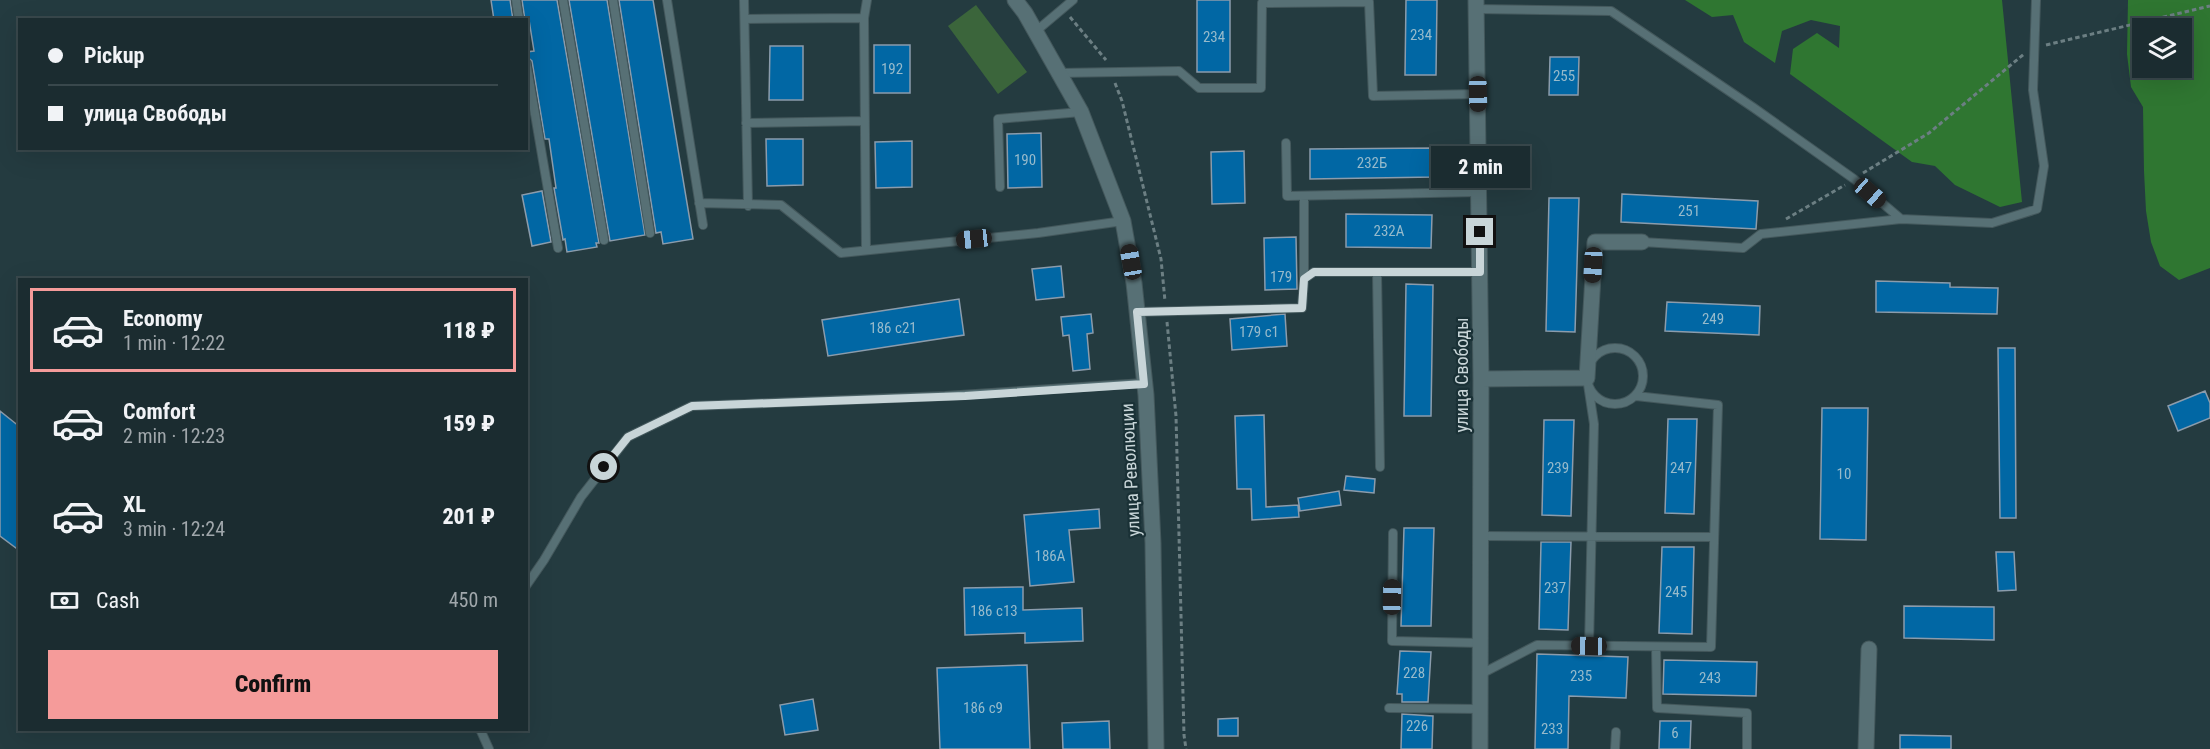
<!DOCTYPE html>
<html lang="en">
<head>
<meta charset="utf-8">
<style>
  :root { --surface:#1b2c30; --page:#243438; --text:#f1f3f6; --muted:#a0a7ab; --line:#39484c; --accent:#f59b9a }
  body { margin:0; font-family:"Roboto Condensed",sans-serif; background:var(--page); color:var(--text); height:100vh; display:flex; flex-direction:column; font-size:22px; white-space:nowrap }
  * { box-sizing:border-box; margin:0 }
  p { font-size:20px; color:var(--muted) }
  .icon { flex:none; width:33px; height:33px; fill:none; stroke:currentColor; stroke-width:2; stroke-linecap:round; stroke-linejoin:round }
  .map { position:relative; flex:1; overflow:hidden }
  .details { position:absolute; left:18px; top:278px; width:510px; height:453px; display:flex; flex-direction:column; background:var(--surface); border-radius:0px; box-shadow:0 6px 24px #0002,0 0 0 2px var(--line) }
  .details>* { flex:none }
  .guide { position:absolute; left:18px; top:18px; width:510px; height:132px; border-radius:0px; box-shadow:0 6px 24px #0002,0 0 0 2px var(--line); display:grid; align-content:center; height:132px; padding:0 30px; background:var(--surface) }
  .controls { position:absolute; left:2132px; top:18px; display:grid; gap:12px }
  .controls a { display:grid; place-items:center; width:60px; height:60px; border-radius:0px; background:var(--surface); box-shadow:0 6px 24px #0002,0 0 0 2px var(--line); font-size:30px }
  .end { position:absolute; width:27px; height:27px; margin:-14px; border:8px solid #c8d5d8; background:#111; box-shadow:0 0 0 3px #111 }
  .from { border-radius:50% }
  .bubble { position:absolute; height:42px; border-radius:0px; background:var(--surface); box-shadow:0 6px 24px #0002,0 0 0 2px var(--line); font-size:20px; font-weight:800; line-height:42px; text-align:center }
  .car { position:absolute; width:18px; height:36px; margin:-18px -9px; border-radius:8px; box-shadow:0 0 4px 2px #0007; background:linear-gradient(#222 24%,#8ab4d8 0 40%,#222 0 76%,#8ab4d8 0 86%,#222 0) }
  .guide b { display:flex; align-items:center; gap:21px; height:57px; font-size:22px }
  .guide b+b { border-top:2px solid var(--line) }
  .guide i { width:15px; height:15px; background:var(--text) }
  ul { padding:10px 0 0; list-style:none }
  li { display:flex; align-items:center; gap:18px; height:84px; margin:0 12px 9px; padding:0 18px; border:3px solid transparent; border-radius:0px }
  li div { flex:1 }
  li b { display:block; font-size:22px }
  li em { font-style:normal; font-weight:800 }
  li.current { border-color:var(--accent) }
  li>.icon { width:54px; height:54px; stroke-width:1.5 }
  .pay { display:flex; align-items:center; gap:15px; height:66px; padding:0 30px; font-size:22px }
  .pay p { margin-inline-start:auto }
  .primary-button { display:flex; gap:12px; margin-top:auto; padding:12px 30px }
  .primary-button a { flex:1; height:69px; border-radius:0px; background:var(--accent); color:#111; font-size:24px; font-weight:800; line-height:69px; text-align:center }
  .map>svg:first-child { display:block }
  .green { fill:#3b653b }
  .forest { fill:#2f7631; fill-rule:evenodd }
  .building { fill:#0167a4; stroke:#8b9cac; stroke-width:1.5 }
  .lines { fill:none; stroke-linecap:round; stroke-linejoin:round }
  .service-casing { stroke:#44585c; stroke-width:10 }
  .minor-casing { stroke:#44585c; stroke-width:17 }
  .path { stroke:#6c7f83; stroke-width:3; stroke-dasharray:4.5 3; stroke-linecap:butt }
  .service { stroke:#577075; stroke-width:8 }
  .minor { stroke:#577075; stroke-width:15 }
  .route { stroke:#c8d5d8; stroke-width:8 }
  .labels { text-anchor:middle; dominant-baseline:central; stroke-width:4.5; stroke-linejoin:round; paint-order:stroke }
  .number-label { font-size:15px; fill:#96bacb }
  .street-label { font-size:18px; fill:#c8d5d8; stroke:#1a3136 }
</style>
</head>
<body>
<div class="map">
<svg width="2210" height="749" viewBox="0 0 2210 749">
  <rect width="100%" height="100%" fill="#243b40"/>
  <!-- green -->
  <path class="green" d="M 976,5 L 1027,72 L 998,94 L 948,26 Z"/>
  <!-- forest -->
  <path class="forest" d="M 1685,0 L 2002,0 L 2022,202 L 2000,207 L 1955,185 L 1935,166 L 1912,162 L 1790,74 L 1793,49 L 1817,33 L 1839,48 L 1840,26 L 1811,20 L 1782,31 L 1775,63 L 1744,42 L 1733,15 L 1712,17 Z
    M 2128,0 L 2210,0 L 2210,268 L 2179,280 L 2160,266 L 2151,242 L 2146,211 L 2144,171 L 2143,107 L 2131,87 L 2127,54 ZM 2142,28 L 2181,28 L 2181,68 L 2142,68 Z"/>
  <!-- building -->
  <path class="building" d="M 491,0 L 510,0 L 513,20 L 494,20 Z
    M 522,0 L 557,0 L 599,243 L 596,243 L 597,247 L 567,252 L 565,239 L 563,240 L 554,188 L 556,188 L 549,139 L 545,139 L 532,61 L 526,56 L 526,52 L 534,51 L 529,20 L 525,20 Z
    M 569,0 L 607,0 L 645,235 L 610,241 Z
    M 619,0 L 653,0 L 693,239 L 663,244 L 661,232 L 656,233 Z
    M 1197,0 L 1230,0 L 1230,72 L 1197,72 Z
    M 1406,0 L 1437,0 L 1436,75 L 1405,75 Z
    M 874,45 L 910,45 L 910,93 L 874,93 Z
    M 770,46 L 803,46 L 803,100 L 769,100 Z
    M 1550,57 L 1579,57 L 1578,95 L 1549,95 Z
    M 1041,133 L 1042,187 L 1008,188 L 1007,134 Z
    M 766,139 L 803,139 L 803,185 L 767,186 Z
    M 912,141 L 912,187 L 876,188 L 875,142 Z
    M 1434,148 L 1434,177 L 1310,179 L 1310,149 Z
    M 1244,151 L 1245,203 L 1212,204 L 1211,152 Z
    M 542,191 L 551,242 L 532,246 L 522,195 Z
    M 1622,194 L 1758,201 L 1756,229 L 1621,222 Z
    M 1549,198 L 1579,198 L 1575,332 L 1546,331 Z
    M 1346,214 L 1432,215 L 1431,248 L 1346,247 Z
    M 1296,237 L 1297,289 L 1265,290 L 1264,238 Z
    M 1061,266 L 1064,297 L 1036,300 L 1032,269 Z
    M 1876,281 L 1950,283 L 1950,287 L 1998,288 L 1997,314 L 1876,312 Z
    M 1406,284 L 1433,285 L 1431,416 L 1404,416 Z
    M 959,299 L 964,335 L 828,356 L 822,320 Z
    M 1667,302 L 1760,306 L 1759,335 L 1665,331 Z
    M 1091,314 L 1093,333 L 1087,334 L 1090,369 L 1073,371 L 1069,335 L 1063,336 L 1061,317 Z
    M 1285,314 L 1287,346 L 1232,350 L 1230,319 Z
    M 1998,348 L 2015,348 L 2016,518 L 2000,518 Z
    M 2205,391 L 2210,403 L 2210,418 L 2178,431 L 2168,406 Z
    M 1822,408 L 1868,408 L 1866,540 L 1820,539 Z
    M 0,411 L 20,427 L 20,551 L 0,536 Z
    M 1264,415 L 1266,507 L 1298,505 L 1299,517 L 1252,520 L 1251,489 L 1237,489 L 1235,416 Z
    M 1668,419 L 1697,419 L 1694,514 L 1665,513 Z
    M 1544,420 L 1574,420 L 1571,516 L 1542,515 Z
    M 1346,476 L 1375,479 L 1374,493 L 1344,490 Z
    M 1339,491 L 1341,505 L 1300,511 L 1298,498 Z
    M 1099,509 L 1100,528 L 1069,530 L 1074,582 L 1030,586 L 1024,515 Z
    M 1404,528 L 1434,528 L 1431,626 L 1401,626 Z
    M 1541,542 L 1571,542 L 1568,630 L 1539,629 Z
    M 1662,547 L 1694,547 L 1692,634 L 1659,633 Z
    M 1996,552 L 2014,552 L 2016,590 L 1998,591 Z
    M 1023,587 L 1023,610 L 1082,608 L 1083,641 L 1025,643 L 1025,633 L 965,635 L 964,588 Z
    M 1904,606 L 1994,607 L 1994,640 L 1904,638 Z
    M 1400,651 L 1431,652 L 1428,702 L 1402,702 L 1402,694 L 1397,694 Z
    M 1537,654 L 1628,657 L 1626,698 L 1569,696 L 1568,749 L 1535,749 Z
    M 1664,660 L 1757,662 L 1756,696 L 1663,694 Z
    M 1027,665 L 1030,749 L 940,749 L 937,668 Z
    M 813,699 L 818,730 L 785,735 L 780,705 Z
    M 1402,714 L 1433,716 L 1432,749 L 1401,749 Z
    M 1238,718 L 1238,736 L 1218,736 L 1218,719 Z
    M 1109,721 L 1110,749 L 1063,749 L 1062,723 Z
    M 1660,721 L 1691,721 L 1690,749 L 1659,749 Z
    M 1900,735 L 1951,736 L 1951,749 L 1900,749 Z"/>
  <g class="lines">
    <!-- service casing -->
    <g class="service-casing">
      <path id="service" d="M 516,0 L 519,20
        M 563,0 L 604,240
        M 613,0 L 650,233
        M 667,0 L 703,225
        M 744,0 L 748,206
        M 1476,9 L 1611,11 L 1754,108 L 1854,179 L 1901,219
        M 745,19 L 864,18
        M 1035,32 L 1073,0
        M 526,62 L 558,248
        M 1059,73 L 1179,71 L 1199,88 L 1261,88 L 1262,3 L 1369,2 L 1373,96 L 1478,94
        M 746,123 L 865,121
        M 1286,143 L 1287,196 L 1479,192
        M 1000,187 L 998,119 L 1081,112
        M 1304,196 L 1304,279
        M 699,203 L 781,205 L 841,253 L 1038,233 L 1123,221
        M 1642,242 L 1743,248 L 1761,234 L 1901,219 L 1992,223 L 2037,209 L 2044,166 L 2033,90 L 2036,0
        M 866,250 L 864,18 L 867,0
        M 1377,272 L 1380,467
        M 1137,312 L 1302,308 L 1304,279 L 1314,272 L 1480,272
        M1587 376a28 28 0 1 1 56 0a28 28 0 1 1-56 0Z
        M 1587,378 L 1594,424 L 1589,646
        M 1393,533 L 1392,641 L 1481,643
        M 1481,536 L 1714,537
        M 526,586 L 544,560 L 581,497 L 628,437 L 692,406 L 945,396 L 1144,383
        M 1656,647 L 1657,708 L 1747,713 L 1747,749
        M 1481,674 L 1537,645 L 1711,647 L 1718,405 L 1636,396
        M 1389,708 L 1480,709
        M 480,729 L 489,749
        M 1615,749 L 1616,732"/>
    </g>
    <!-- minor casing -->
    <g class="minor-casing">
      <path id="minor" d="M 1015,0 L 1025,13 L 1081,112 L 1123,221 L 1134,283 L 1146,395 L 1153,543 L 1156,749
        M 1476,0 L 1481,379 L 1480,749
        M 1481,379 L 1587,378 L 1595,242 L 1642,242
        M 1866,749 L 1869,649"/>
    </g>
    <!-- path -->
    <path class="path" d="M 1070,17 L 1106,60
      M 2046,45 L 2210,6
      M 1115,83 L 1122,101 L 1161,259 L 1165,301
      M 1863,173 L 1929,133 L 2024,54
      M 1786,219 L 1845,185
      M 1167,322 L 1176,416 L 1184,735 L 1186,749"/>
    <!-- service -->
    <use href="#service" class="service"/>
    <!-- minor -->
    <use href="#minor" class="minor"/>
  </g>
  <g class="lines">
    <!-- route -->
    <path class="route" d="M 604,467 L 628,437 L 692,406 L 965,396 L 1144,384 L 1137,312 L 1302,308 L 1304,279 L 1314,272 L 1480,272 L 1480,232"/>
  </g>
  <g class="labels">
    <!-- number labels -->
    <g class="number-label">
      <text x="1421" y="35">234</text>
      <text x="1214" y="37">234</text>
      <text x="892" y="69">192</text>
      <text x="1564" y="76">255</text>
      <text x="1025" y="160">190</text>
      <text x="1372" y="163">232Б</text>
      <text x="1689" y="211">251</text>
      <text x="1389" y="231">232А</text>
      <text x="1281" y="277">179</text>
      <text x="1713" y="319">249</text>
      <text x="893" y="328">186 с21</text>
      <text x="1259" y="332">179 с1</text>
      <text x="1558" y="468">239</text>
      <text x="1681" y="468">247</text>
      <text x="1844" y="474">10</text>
      <text x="1050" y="556">186А</text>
      <text x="1555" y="588">237</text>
      <text x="1676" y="592">245</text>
      <text x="994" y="611">186 с13</text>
      <text x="1414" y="673">228</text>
      <text x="1581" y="676">235</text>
      <text x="1710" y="678">243</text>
      <text x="983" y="708">186 с9</text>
      <text x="1417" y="726">226</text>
      <text x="1552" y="729">233</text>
      <text x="1675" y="733">6</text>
    </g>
    <!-- street labels -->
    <g class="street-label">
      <text transform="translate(1461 375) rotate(-90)">улица Свободы</text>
      <text transform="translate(1130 470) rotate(-93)">улица Революции</text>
    </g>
  </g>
</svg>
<div class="controls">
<a><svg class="icon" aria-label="layers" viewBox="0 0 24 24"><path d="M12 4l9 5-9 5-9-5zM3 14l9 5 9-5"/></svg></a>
</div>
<i class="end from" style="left:604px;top:467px"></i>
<i class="end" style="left:1480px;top:232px"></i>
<div class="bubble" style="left:1431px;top:146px;width:99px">2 min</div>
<i class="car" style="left:1478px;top:94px;rotate:179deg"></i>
<i class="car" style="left:1870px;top:193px;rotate:131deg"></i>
<i class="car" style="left:974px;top:239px;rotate:264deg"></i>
<i class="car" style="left:1131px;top:262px;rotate:350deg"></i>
<i class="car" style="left:1593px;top:265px;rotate:183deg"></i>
<i class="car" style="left:1392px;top:597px;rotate:1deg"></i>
<i class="car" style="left:1589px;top:646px;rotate:271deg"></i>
<div class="guide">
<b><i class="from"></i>Pickup</b>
<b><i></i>улица Свободы</b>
</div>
<section class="details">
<ul>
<li class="current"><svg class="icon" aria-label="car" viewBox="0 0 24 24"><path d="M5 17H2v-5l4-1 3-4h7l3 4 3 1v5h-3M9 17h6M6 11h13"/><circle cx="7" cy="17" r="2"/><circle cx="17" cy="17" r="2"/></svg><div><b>Economy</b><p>1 min · 12:22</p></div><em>118 ₽</em></li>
<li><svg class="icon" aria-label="car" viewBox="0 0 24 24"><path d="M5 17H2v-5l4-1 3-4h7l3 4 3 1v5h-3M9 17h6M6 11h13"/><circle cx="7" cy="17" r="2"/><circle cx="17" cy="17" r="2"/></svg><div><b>Comfort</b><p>2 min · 12:23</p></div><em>159 ₽</em></li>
<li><svg class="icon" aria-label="car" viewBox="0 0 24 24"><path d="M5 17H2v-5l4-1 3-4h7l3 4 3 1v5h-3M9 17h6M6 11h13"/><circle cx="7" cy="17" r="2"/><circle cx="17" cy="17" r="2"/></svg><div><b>XL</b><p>3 min · 12:24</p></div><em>201 ₽</em></li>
</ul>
<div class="pay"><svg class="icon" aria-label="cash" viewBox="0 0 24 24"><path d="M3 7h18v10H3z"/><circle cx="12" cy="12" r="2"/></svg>Cash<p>450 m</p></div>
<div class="primary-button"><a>Confirm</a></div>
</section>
</div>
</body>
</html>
